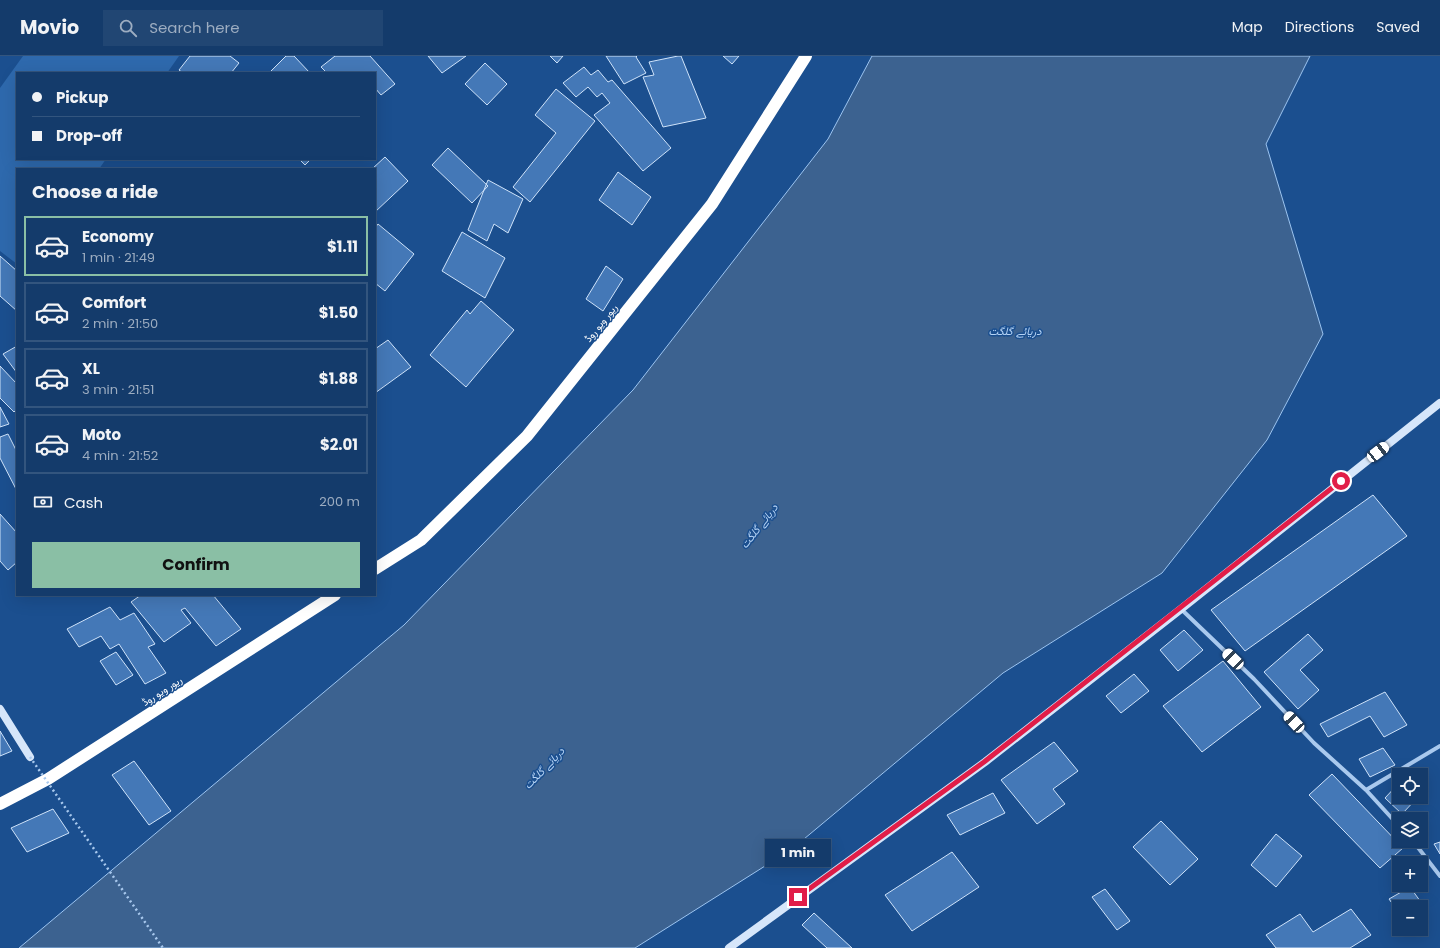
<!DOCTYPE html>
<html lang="en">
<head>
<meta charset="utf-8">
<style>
  :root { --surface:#143b6b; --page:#214673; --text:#f1f3f6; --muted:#9dadc1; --line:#33557e; --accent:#8abfa5 }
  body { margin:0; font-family:Poppins,Vazirmatn,sans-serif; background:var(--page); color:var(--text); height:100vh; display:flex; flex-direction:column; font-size:15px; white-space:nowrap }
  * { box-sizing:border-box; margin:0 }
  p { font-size:13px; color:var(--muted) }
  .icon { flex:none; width:22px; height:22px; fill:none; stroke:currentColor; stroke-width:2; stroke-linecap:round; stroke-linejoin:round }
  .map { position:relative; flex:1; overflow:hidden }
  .sheet { position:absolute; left:16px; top:112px; width:360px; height:428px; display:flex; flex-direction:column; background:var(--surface); border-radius:0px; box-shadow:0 4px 16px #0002,0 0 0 1px var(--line) }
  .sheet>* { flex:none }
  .hud { position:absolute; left:16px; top:16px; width:360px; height:88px; border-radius:0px; box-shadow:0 4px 16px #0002,0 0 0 1px var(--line); display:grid; align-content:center; height:88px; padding:0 16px; background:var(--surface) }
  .controls { position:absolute; left:1392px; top:712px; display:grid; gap:8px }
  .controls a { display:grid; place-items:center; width:36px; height:36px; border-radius:0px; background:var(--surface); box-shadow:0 4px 16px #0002,0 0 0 1px var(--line); font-size:20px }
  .end { position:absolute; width:18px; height:18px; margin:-9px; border:5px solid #e11d48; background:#fff; box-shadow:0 0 0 2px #fff }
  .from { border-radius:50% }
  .bubble { position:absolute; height:28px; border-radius:0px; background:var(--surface); box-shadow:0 4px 16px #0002,0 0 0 1px var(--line); font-size:13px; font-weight:700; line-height:28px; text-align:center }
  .car { position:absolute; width:12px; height:24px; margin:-12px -6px; border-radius:5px; box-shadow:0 0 3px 1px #0007; background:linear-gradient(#fff 24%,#345 0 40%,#fff 0 76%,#345 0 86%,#fff 0) }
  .hud b { display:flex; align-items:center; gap:14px; height:38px; font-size:15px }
  .hud b+b { border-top:1px solid var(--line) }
  .hud i { width:10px; height:10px; background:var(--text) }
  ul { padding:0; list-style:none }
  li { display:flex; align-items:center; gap:12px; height:60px; margin:0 8px 6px; padding:0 8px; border:2px solid var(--line); border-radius:0px }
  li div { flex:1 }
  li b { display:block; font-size:15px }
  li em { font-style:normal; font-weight:700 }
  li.current { border-color:var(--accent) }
  li>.icon { width:36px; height:36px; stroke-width:1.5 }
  h2 { padding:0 16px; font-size:18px; line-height:48px }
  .pay { display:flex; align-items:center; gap:10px; height:44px; padding:0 16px; font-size:15px }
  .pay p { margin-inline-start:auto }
  .primary-button { display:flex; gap:8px; margin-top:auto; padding:8px 16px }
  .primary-button a { flex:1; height:46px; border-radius:0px; background:var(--accent); color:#111; font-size:16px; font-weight:700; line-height:46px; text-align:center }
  header { display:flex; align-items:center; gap:24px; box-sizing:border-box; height:56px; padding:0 20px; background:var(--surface); border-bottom:1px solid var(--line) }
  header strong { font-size:19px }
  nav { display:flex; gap:22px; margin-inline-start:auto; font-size:14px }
  .search { width:280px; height:36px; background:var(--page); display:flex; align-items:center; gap:10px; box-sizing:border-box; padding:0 14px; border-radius:0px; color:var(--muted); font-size:15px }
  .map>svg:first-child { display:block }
  .green { fill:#2e69ad }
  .water { fill:#3c6290; stroke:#9cc4f0 }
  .building { fill:#4478b7; stroke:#cfe3fa }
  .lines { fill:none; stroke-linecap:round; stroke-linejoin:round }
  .street { stroke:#a9c9ee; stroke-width:4 }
  .secondary { stroke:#d6e6fa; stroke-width:8 }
  .highway { stroke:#fff; stroke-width:12 }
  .path-bridge { stroke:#a9c9ee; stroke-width:2.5; stroke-dasharray:2 3; stroke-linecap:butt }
  .route { stroke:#e11d48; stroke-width:5 }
  .labels { text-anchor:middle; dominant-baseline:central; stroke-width:3; stroke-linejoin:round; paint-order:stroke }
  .street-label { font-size:10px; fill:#fff; stroke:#1b4f8f }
  .water-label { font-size:11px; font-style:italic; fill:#b5d3f5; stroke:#1b4f8f }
</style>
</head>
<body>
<header>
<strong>Movio</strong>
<div class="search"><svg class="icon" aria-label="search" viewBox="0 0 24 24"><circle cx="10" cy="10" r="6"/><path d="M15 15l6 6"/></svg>Search here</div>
<nav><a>Map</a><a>Directions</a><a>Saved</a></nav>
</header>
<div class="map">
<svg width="1440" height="892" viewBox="0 0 1440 892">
  <rect width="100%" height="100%" fill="#1b4f8f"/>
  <!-- green -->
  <path class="green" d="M 23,0 L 179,0 L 167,17 L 17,17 L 17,103 L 106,103 L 99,113 L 17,113 L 17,208 L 0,195 L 0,32 Z"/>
  <!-- water -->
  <path class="water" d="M 872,0 L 1310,0 L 1266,88 L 1323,278 L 1267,384 L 1162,517 L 1003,617 L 792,793 L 635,892 L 19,892 L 404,569 L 633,334 L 828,83 Z"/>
  <!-- building -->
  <path class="building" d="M 190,0 L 230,0 L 239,7 L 231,17 L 183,17 L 179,14 Z
    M 286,0 L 294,0 L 310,17 L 269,17 Z
    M 335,0 L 370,0 L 395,28 L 381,39 L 375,32 L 375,17 L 327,17 L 321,11 Z
    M 428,0 L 466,0 L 442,17 Z
    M 550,0 L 563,0 L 557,7 Z
    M 606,0 L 637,0 L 636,1 L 646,17 L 624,28 Z
    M 678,0 L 681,0 L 706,62 L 663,71 L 643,21 L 654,19 L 649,6 Z
    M 723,0 L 739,0 L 732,8 Z
    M 485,7 L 507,28 L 487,49 L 465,28 Z
    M 584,11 L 591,19 L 598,14 L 608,26 L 612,24 L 671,92 L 643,115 L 594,59 L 610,47 L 602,37 L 597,41 L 588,31 L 576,41 L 563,27 Z
    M 556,33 L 595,65 L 530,146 L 513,131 L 556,77 L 535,59 Z
    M 448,92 L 488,130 L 472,147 L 432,109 Z
    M 385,101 L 408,125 L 375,156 L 375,113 L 372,113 Z
    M 299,103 L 311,103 L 305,109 Z
    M 618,116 L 651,141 L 632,169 L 599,144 Z
    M 488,124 L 523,143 L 508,177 L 494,168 L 487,185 L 468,174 Z
    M 378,168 L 414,198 L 385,235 L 375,227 L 375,172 Z
    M 462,176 L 505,202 L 485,242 L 442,215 Z
    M 0,200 L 17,215 L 17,255 L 0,240 Z
    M 606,210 L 623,223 L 603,255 L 586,243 Z
    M 481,245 L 514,274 L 466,331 L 430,299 L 467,254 L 470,258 Z
    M 388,284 L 411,311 L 375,337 L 375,293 Z
    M 17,290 L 17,317 L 3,298 Z
    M 0,310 L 17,328 L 17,353 L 14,356 L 0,342 Z
    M 0,351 L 9,368 L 0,371 Z
    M 8,378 L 17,396 L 17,435 L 0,402 L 0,381 Z
    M 1373,439 L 1407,480 L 1245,595 L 1211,554 Z
    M 0,458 L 17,477 L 17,506 L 8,514 L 0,505 Z
    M 141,539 L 213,539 L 241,573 L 216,590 L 185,552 L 181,554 L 191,567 L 164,586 L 131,546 Z
    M 110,551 L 120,564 L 134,557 L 155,588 L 148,591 L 166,617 L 145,628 L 119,588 L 110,593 L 101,580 L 79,591 L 67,573 Z
    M 1184,574 L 1203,594 L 1178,615 L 1160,594 Z
    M 1308,578 L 1323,594 L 1300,614 L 1319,634 L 1298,653 L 1264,616 Z
    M 116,596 L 133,619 L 116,629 L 100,605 Z
    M 1223,605 L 1261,651 L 1202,696 L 1163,650 Z
    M 1134,618 L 1149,635 L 1121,657 L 1106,640 Z
    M 1385,636 L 1407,669 L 1384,681 L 1370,660 L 1328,681 L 1320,668 Z
    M 0,675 L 12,695 L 0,700 Z
    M 1054,686 L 1078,715 L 1053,733 L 1065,748 L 1037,768 L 1001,724 Z
    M 1383,692 L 1395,709 L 1370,721 L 1359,703 Z
    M 134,705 L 171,755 L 149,769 L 112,719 Z
    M 1332,718 L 1403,792 L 1380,812 L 1309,739 Z
    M 1399,727 L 1399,741 L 1418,741 L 1402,758 L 1385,742 Z
    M 993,737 L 1005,757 L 960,779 L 947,759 Z
    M 53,753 L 69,777 L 27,796 L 11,772 Z
    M 1161,765 L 1198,803 L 1170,829 L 1133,791 Z
    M 1276,778 L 1302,800 L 1276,831 L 1251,809 Z
    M 1440,786 L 1440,798 L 1434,788 Z
    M 952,796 L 979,831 L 912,875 L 885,839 Z
    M 1410,831 L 1423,849 L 1419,851 L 1399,851 L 1399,857 L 1389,843 Z
    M 1105,833 L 1130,865 L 1117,874 L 1092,841 Z
    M 1351,853 L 1371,879 L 1350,892 L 1276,892 L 1266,879 L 1300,858 L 1313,876 Z
    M 814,857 L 852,892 L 827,892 L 802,869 Z"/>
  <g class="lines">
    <!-- street -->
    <path class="street" d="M 1181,553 L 1254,623 L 1314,687 L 1366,734 L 1399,770
      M 1366,734 L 1440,690
      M 1413,785 L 1440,820"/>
    <!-- secondary -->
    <path class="secondary" d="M 0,653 L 30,701
      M 729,892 L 985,706 L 1181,553 L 1440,347"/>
    <!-- highway -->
    <path class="highway" d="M 375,513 L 421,484 L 527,380 L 712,148 L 806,0
      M 0,748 L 48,723 L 335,539"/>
    <!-- path-bridge -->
    <path class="path-bridge" d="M 30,701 L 163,892"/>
  </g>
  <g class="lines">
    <!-- route -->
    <path class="route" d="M 798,841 L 984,706 L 1341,425"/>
  </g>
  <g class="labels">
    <!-- street labels -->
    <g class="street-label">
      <text transform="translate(601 267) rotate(-51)">ریور ویو روڈ</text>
      <text transform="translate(162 635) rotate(-33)">ریور ویو روڈ</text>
    </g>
    <!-- water labels -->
    <g class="water-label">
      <text x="1015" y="275">دریائے گلگت</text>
      <text transform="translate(759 470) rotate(-52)">دریائے گلگت</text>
      <text transform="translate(544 712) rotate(-46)">دریائے گلگت</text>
    </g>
  </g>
</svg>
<div class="controls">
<a><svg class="icon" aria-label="locate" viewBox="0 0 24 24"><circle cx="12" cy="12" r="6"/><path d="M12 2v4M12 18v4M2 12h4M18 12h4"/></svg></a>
<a><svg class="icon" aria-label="layers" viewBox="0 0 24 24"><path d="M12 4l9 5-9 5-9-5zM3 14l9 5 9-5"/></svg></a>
<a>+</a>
<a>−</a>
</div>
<i class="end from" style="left:1341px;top:425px"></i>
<i class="end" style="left:798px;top:841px"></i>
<div class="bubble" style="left:765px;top:783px;width:66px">1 min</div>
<i class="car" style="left:1378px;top:396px;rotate:52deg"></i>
<i class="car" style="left:1233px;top:603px;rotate:314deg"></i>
<i class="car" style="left:1294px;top:666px;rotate:317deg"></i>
<div class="hud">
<b><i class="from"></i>Pickup</b>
<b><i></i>Drop-off</b>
</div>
<section class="sheet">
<h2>Choose a ride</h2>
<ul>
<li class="current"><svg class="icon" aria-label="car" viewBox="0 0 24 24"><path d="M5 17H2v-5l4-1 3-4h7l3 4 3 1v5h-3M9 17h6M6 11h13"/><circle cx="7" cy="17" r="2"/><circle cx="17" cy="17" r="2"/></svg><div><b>Economy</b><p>1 min · 21:49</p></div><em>$1.11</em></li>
<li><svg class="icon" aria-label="car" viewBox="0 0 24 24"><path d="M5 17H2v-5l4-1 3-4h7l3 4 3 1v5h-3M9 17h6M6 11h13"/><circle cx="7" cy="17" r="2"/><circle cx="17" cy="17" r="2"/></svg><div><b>Comfort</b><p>2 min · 21:50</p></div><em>$1.50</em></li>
<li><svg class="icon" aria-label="car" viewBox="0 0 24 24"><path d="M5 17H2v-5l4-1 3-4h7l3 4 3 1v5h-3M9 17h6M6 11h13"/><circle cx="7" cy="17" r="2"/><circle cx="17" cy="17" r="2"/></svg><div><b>XL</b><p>3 min · 21:51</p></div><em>$1.88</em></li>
<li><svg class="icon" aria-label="car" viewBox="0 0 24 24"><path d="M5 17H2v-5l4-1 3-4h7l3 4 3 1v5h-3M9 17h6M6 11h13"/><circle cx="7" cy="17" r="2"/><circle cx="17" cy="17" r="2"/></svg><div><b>Moto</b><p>4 min · 21:52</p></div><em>$2.01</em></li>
</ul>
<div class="pay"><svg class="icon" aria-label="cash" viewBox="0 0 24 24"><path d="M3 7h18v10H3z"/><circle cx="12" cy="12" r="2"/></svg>Cash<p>200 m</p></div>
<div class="primary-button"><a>Confirm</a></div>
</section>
</div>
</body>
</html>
